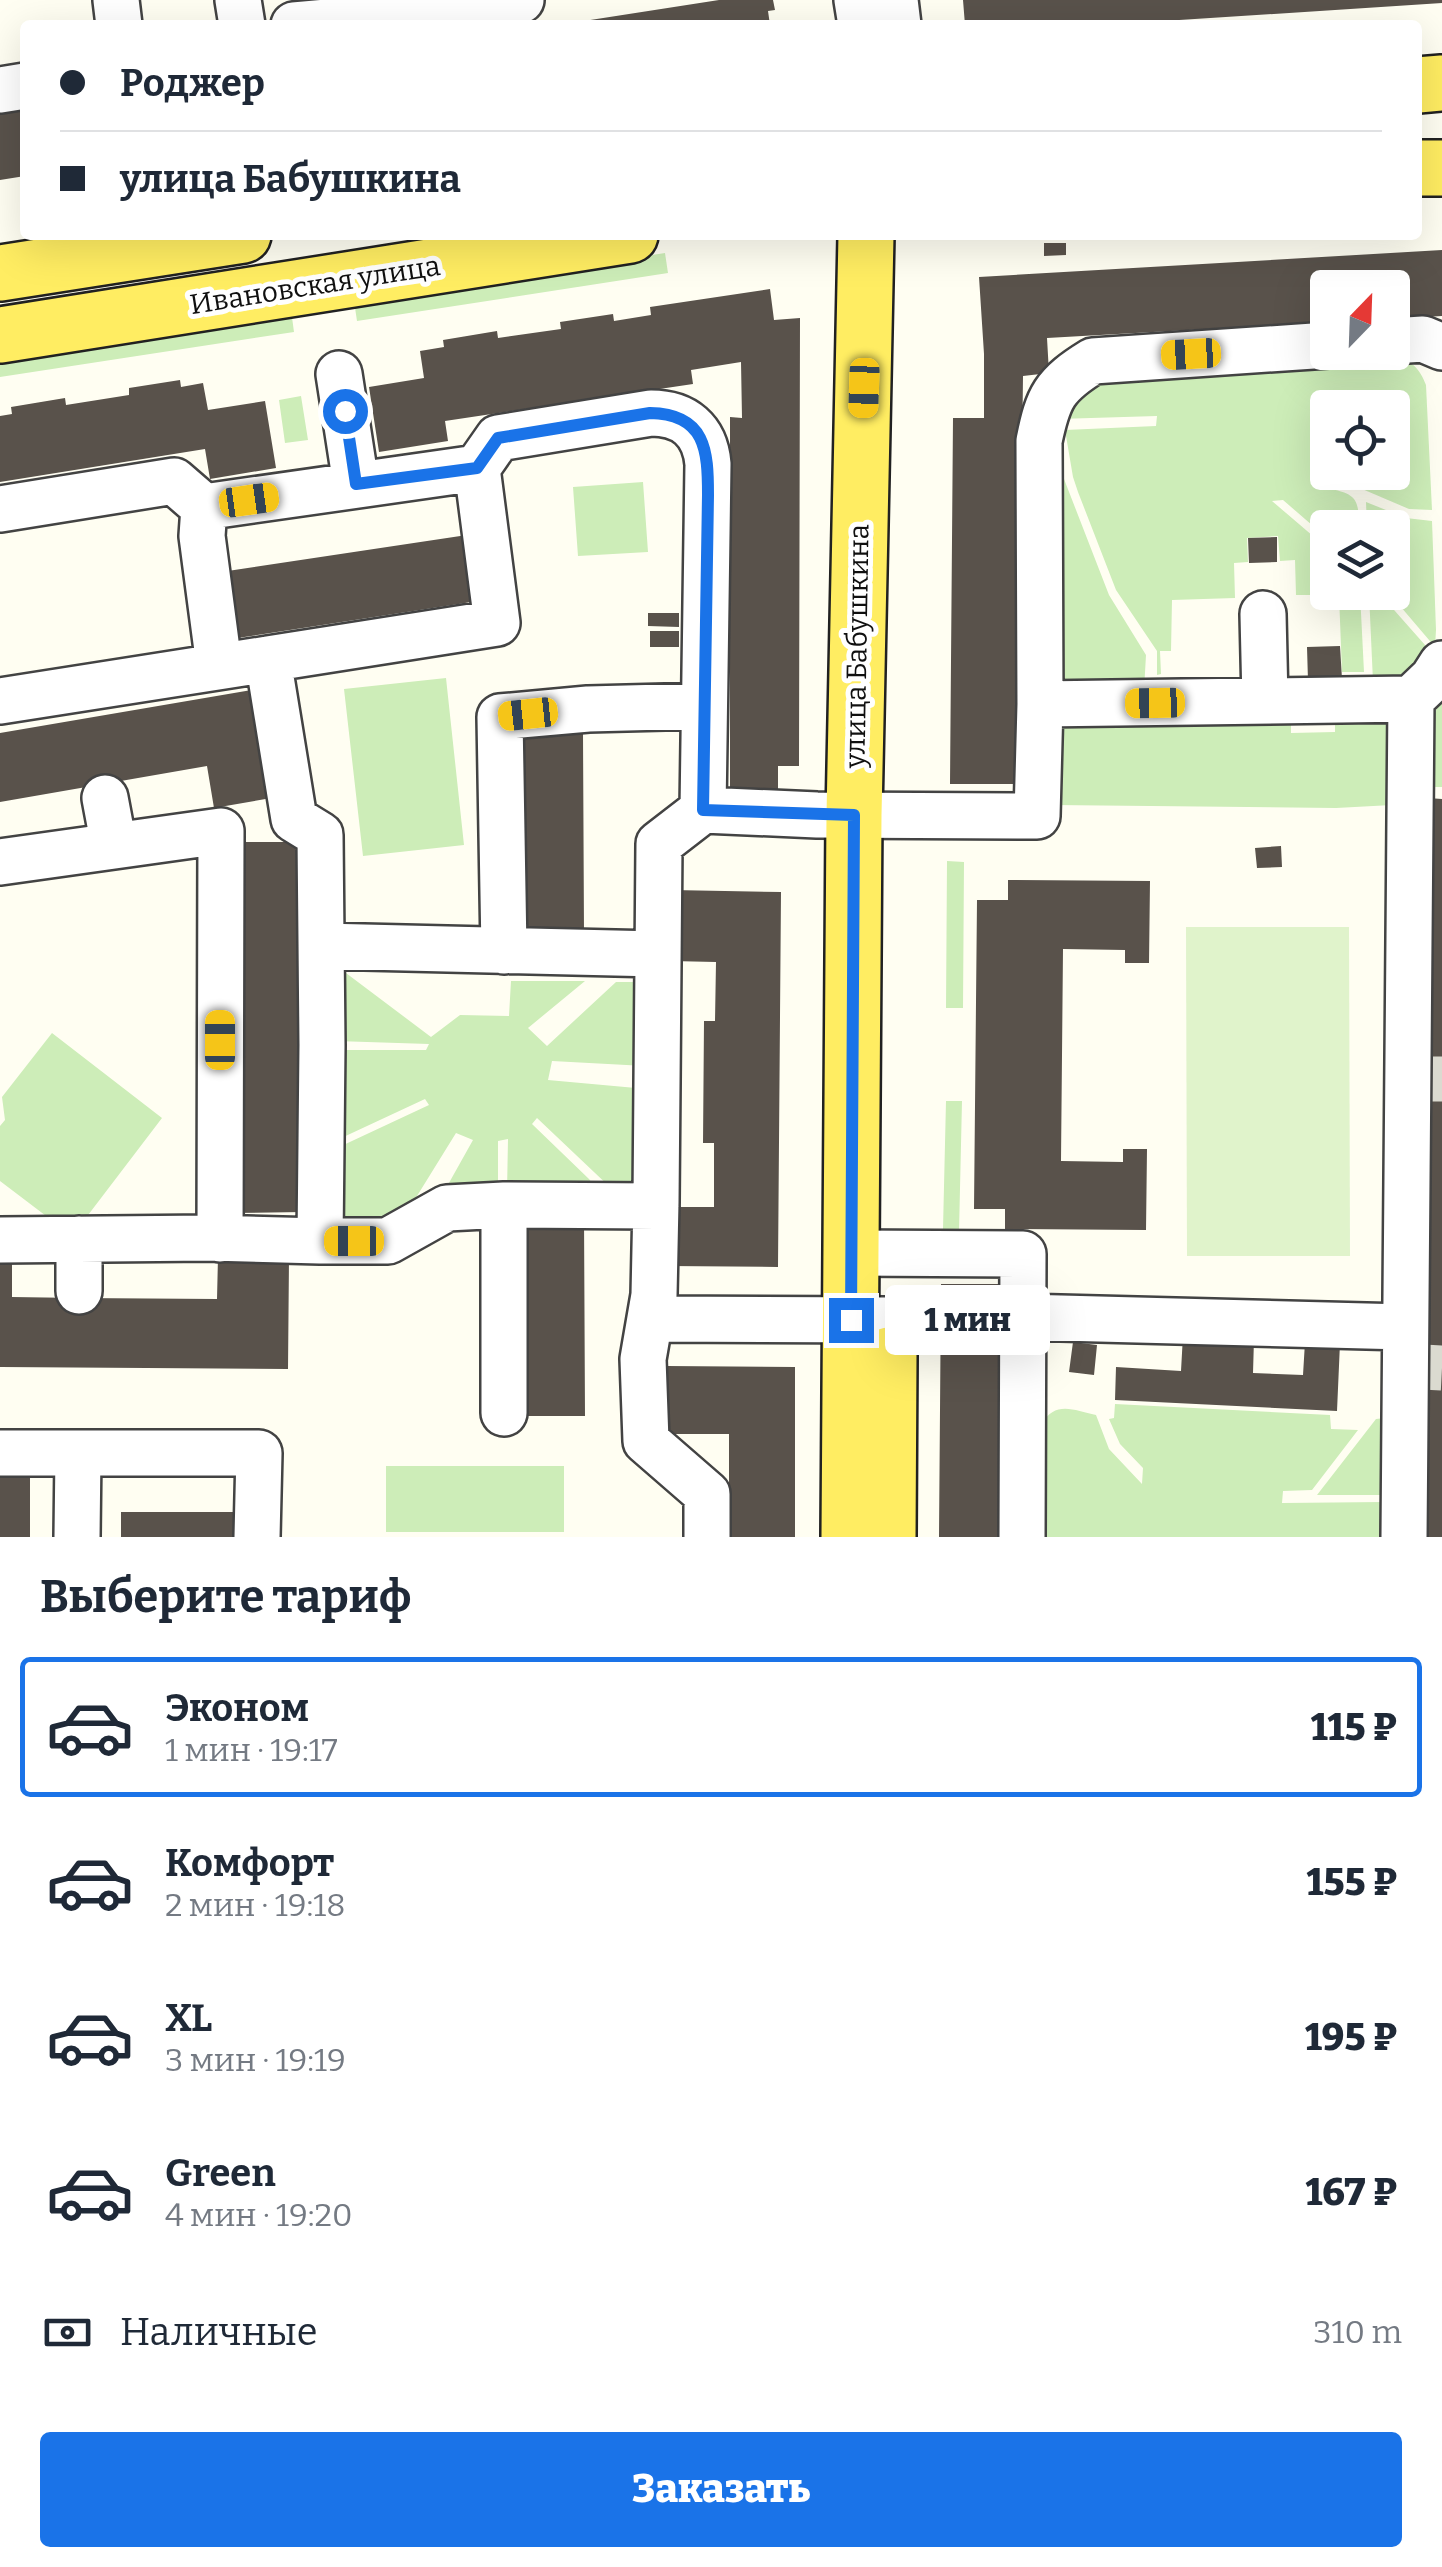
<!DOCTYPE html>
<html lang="ru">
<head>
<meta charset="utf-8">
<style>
  :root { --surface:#fff; --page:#f2f2f3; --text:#1f2937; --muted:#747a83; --line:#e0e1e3; --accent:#1a73e8 }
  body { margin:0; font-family:Bitter,serif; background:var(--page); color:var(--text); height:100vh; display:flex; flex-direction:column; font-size:38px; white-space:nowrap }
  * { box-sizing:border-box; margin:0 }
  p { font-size:32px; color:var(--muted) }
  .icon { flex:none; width:55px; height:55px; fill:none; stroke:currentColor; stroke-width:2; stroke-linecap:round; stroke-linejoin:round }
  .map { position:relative; height:1537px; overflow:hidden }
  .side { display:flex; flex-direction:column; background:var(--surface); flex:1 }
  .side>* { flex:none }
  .hud { position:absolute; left:20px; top:20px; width:1402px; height:220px; border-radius:10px; box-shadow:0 10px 40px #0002; display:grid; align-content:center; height:220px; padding:0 40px; background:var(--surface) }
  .needle { width:65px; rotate:23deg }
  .fabs { position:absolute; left:1310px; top:270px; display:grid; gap:20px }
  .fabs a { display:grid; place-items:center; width:100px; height:100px; border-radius:10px; background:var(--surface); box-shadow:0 10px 40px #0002; font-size:50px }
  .end { position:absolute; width:45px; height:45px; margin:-22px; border:12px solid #1a73e8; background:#fff; box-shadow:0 0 0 5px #fff }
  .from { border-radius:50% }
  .bubble { position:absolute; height:70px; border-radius:10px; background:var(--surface); box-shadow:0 10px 40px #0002; font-size:32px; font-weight:800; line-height:70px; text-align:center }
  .car { position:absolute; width:30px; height:60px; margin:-30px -15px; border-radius:12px; box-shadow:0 0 8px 2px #0007; background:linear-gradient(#f5c518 24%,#345 0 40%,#f5c518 0 76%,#345 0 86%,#f5c518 0) }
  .hud b { display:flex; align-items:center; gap:35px; height:95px; font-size:38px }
  .hud b+b { border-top:2px solid var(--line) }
  .hud i { width:25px; height:25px; background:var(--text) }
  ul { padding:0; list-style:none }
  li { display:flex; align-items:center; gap:30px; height:140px; margin:0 20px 15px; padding:0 20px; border:5px solid transparent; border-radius:10px }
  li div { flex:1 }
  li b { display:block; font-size:38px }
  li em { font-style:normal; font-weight:800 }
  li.on { border-color:var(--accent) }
  li>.icon { width:90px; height:90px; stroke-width:1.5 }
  h2 { padding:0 40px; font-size:45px; line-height:120px }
  .pay { display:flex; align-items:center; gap:25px; height:110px; padding:0 40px; font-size:38px }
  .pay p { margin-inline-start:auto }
  .cta { display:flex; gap:20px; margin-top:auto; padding:20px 40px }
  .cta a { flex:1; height:115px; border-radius:10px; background:var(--accent); color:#fff; font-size:40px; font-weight:800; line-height:115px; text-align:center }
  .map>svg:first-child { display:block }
  .green { fill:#cdedb8; fill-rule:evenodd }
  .pitch { fill:#e0f3cb }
  .building { fill:#59524b }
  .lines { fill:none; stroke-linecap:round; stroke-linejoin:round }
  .minor-tunnel { stroke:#dbdad0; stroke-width:45; stroke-dasharray:45 22; stroke-linecap:butt }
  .minor-casing { stroke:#434343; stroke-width:50 }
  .major-casing { stroke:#212121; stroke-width:60 }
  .minor { stroke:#fff; stroke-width:45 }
  .major { stroke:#ffed62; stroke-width:55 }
  .route { stroke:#1a73e8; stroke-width:12 }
  .labels { text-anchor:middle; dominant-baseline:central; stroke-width:10; stroke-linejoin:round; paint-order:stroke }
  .street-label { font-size:28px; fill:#101010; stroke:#fff }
</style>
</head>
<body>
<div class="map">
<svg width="1442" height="1537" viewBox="0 0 1442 1537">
  <rect width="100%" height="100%" fill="#fffef2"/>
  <!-- green -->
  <path class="green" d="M 665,253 L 668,273 L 357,321 L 354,301 Z
    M 291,310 L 294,332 L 0,377 L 0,356 Z
    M 1396,358 C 1413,360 1420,370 1426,385 L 1432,510 L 1409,509 L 1327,474 L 1327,488 C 1356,494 1359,498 1359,527 L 1328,528 L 1327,538 L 1283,500 L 1272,501 L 1327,548 L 1328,592 L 1360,593 L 1364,672 L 1342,672 L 1339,595 L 1296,595 L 1295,560 L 1280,561 L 1278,536 L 1247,538 L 1248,562 L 1234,563 L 1235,598 L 1172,600 L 1171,651 L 1160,651 L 1161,674 L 1157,675 L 1157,651 L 1116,590 L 1078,492 L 1073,477 L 1065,430 L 1156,426 L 1157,416 L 1058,419 L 1081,386 L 1161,368 ZM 1328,408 L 1392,408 L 1392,472 L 1328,472 Z
    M 301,396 L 308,440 L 285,443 L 279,400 Z
    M 1055,432 L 1064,479 L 1109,595 L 1146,655 L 1144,690 L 1067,681 L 1055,671 Z
    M 643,482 L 648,552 L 578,556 L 573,487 Z
    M 1366,502 L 1406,518 L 1432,521 L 1436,630 L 1435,647 L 1389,593 L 1392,592 L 1392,528 L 1367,527 Z
    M 1369,593 L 1379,593 L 1433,654 L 1422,673 L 1373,682 Z
    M 446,678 L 464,845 L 363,856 L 344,689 Z
    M 1442,699 L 1442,787 L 1433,787 C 1432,758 1425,724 1442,699 Z
    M 1335,712 L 1387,722 L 1391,728 L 1392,805 L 1336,808 L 1053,805 L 1060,729 L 1064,726 L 1291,713 L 1291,733 L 1335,732 Z
    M 947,861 L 964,862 L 963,1008 L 946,1008 Z
    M 334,964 L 431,1037 L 460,1015 L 509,1016 L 511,981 L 585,981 L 528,1028 L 547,1046 L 616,982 L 635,982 L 642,986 L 645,1066 L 552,1061 L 548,1080 L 636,1088 L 635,1188 L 614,1191 L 537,1118 L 532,1124 L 589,1179 L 598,1191 L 507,1191 L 508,1139 L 498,1141 L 498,1191 L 445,1190 L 473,1140 L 456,1133 L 417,1196 L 376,1230 L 337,1219 L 337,1148 L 429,1105 L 425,1099 L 337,1140 L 336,1050 L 426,1050 L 429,1044 L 336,1041 Z
    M 52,1033 L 162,1118 L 82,1223 L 54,1222 L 0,1181 L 0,1126 L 5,1120 L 2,1097 Z
    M 946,1101 L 962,1101 L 959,1232 L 945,1232 L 943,1229 Z
    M 1115,1404 L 1330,1415 L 1331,1429 L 1358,1430 L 1312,1490 L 1283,1491 L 1282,1503 L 1384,1502 L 1384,1537 L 1040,1537 L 1041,1425 C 1055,1400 1073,1410 1096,1415 L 1109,1449 L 1142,1484 L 1143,1468 L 1120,1444 L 1109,1419 L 1114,1418 Z
    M 1385,1418 L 1385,1495 L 1317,1495 L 1376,1419 Z
    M 386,1466 L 564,1466 L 564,1532 L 386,1532 Z"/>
  <!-- pitch -->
  <path class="pitch" d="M 1186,927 L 1349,927 L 1350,1256 L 1187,1256 Z"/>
  <!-- building -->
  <path class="building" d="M 719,0 L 773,0 L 775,10 L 768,11 L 770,25 L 572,25 L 571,23 Z
    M 963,0 L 1442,0 L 1442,3 L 1102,25 L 965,25 Z
    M 25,110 L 25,176 L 0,180 L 0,114 Z
    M 1044,243 L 1066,243 L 1066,255 L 1044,256 Z
    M 1442,250 L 1442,316 L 1392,319 L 1392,288 L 1328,288 L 1328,322 L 1047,338 L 1049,373 L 1023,376 L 1018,784 L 950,784 L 953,418 L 984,418 L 984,354 L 979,277 Z
    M 770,289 L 774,320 L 800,318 L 799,766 L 778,766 L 778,789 L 730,789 L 730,417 L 742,418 L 741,362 L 691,370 L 693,384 L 445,421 L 448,441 L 379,452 L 369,387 L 424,378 L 420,351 L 444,347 L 443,340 L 497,331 L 498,338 L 561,329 L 560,322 L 613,314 L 614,321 L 651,315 L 650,307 Z
    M 180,380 L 181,387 L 203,383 L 208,410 L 265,401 L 276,468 L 210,479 L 205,449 L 0,482 L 0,416 L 12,414 L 11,407 L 65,398 L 66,405 L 129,395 L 129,388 Z
    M 467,535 L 478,601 L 231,639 L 221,572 Z
    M 1277,537 L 1277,562 L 1249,563 L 1248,538 Z
    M 648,613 L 679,613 L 679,627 L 648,626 Z
    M 650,631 L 679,631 L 679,647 L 650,647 Z
    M 1340,646 L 1342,679 L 1308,681 L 1307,647 Z
    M 258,689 L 277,797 L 214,808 L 207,766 L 0,802 L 0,733 Z
    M 515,733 L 583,733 L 584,934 L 516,934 Z
    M 1428,798 L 1442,799 L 1442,1537 L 1423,1537 Z
    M 230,842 L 300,842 L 303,1212 L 232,1213 Z
    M 1281,846 L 1282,867 L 1257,868 L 1255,848 Z
    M 1008,880 L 1150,881 L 1149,963 L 1125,963 L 1125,950 L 1063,949 L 1061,1161 L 1123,1162 L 1123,1149 L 1147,1149 L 1146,1230 L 1005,1229 L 1005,1209 L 974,1209 L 977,900 L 1008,900 Z
    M 672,890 L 781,892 L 778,1267 L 668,1266 L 669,1207 L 714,1207 L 714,1143 L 703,1143 L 704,1021 L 715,1021 L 716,962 L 671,961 Z
    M 517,1215 L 584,1215 L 585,1416 L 518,1416 Z
    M 0,1256 L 12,1256 L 12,1297 L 79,1298 L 217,1299 L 218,1257 L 289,1258 L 288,1369 L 0,1367 Z
    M 941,1284 L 1008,1284 L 1007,1537 L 939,1537 Z
    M 1183,1335 L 1254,1339 L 1253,1373 L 1303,1375 L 1305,1342 L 1340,1343 L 1337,1411 L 1115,1400 L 1116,1367 L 1181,1371 Z
    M 1073,1342 L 1097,1345 L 1094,1375 L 1069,1372 Z
    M 666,1366 L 795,1367 L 795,1537 L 729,1537 L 729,1434 L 666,1434 Z
    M 0,1475 L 30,1475 L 30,1537 L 0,1537 Z
    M 121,1512 L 233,1512 L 233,1537 L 121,1537 Z"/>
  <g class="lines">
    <!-- minor-tunnel -->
    <path class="minor-tunnel" d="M 1425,1079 L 1442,1079
      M 1423,1367 L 1442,1368"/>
    <!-- minor casing -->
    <g class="minor-casing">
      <path id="minor" d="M 116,0 L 119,25
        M 238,0 L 242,25
        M 857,0 L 861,25
        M 895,0 L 898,25
        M 294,25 L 457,10 L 521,0
        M 0,90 L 25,86
        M 1392,341 L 1423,339 L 1442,347
        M 339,374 L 356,484
        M 204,507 L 202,536 L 219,665
        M 0,509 L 174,481 L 204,507 L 477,468 L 498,438 L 651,413 C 684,413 705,430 708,464 L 703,810
        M 1263,614 L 1265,701
        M 0,701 L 268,659
        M 1040,704 L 1411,699 L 1433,678 L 1442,664
        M 105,798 L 114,846
        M 0,862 L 221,831 L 220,1239
        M 322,946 L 658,954
        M 504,951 L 500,717 L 588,709 L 704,706
        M 504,1205 L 504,1413
        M 0,1240 L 210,1238 L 320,1241 L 322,1045 L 320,835 L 294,819 L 268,659 L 497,623 L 477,468
        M 320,1241 L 388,1241 L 447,1208 L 504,1205 L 656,1206
        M 852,1253 L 1023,1254 L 1022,1537
        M 79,1291 L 79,1239
        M 1022,1317 L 1405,1327
        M 650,1319 L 889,1320
        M 0,1453 L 78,1453 L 77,1537
        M 78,1453 L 259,1453 L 257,1537
        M 707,1537 L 707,1494 L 646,1441 L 643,1359 L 654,1295 L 656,1202 L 659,844 L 703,810 L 817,815 L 1037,816 L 1040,704 L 1039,441 C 1048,397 1054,385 1093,361 L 1328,345
        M 1404,1537 L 1411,699"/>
    </g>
    <!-- major casing -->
    <g class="major-casing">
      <path id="major" d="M 1418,85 L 1442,83
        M 1418,168 L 1442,168
        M 0,273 L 243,235
        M 0,335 L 630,235
        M 849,1537 L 854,815 L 866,235
        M 888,1537 L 889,1355"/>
    </g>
    <!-- minor -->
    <use href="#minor" class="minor"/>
    <!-- major -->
    <use href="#major" class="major"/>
  </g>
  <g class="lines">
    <!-- route -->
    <path class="route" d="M 345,411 L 356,484 L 477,468 L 498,438 L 650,413 C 706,414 708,451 708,495 L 703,810 L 854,815 L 851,1320"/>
  </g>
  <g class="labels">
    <!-- street labels -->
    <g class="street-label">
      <text transform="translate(315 285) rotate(-9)">Ивановская улица</text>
      <text transform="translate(857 646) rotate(-89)">улица Бабушкина</text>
    </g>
  </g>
</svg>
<div class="fabs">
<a><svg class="needle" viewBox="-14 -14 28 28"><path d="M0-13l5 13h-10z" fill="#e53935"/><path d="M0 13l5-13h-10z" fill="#747a83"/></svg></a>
<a><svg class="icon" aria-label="locate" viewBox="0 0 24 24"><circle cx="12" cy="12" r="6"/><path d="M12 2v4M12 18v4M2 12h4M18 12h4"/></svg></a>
<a><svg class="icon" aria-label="layers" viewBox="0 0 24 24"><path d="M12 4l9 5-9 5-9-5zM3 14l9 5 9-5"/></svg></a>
</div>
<i class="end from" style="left:345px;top:411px"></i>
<i class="end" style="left:851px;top:1320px"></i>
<div class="bubble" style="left:885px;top:1285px;width:165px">1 мин</div>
<i class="car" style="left:1191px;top:354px;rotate:267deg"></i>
<i class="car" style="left:864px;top:388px;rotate:182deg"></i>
<i class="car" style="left:249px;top:500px;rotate:82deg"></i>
<i class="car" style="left:1155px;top:703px;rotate:269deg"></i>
<i class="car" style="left:528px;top:714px;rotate:264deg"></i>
<i class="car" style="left:220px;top:1040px;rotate:0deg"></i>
<i class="car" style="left:354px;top:1241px;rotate:270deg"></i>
<div class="hud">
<b><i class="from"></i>Роджер</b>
<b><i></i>улица Бабушкина</b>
</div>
</div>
<section class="side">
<h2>Выберите тариф</h2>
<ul>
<li class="on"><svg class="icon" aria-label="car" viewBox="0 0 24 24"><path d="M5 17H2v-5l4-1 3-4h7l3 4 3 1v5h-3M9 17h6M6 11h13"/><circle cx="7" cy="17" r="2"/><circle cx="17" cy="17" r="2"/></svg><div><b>Эконом</b><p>1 мин · 19:17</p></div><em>115 ₽</em></li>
<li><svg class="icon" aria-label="car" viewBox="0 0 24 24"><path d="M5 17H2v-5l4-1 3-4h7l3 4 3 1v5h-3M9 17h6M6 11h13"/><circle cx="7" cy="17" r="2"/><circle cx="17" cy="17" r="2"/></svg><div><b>Комфорт</b><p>2 мин · 19:18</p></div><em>155 ₽</em></li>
<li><svg class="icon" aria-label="car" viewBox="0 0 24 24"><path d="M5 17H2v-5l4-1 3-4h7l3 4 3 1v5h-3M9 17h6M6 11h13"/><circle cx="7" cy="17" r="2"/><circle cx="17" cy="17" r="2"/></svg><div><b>XL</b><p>3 мин · 19:19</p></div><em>195 ₽</em></li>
<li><svg class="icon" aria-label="car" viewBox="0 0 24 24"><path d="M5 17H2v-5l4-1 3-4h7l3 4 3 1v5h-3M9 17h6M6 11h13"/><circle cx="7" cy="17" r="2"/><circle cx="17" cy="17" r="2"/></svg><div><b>Green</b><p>4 мин · 19:20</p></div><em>167 ₽</em></li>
</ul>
<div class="pay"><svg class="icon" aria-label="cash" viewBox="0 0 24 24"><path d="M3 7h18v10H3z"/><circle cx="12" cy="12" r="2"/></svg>Наличные<p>310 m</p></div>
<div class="cta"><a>Заказать</a></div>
</section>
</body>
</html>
